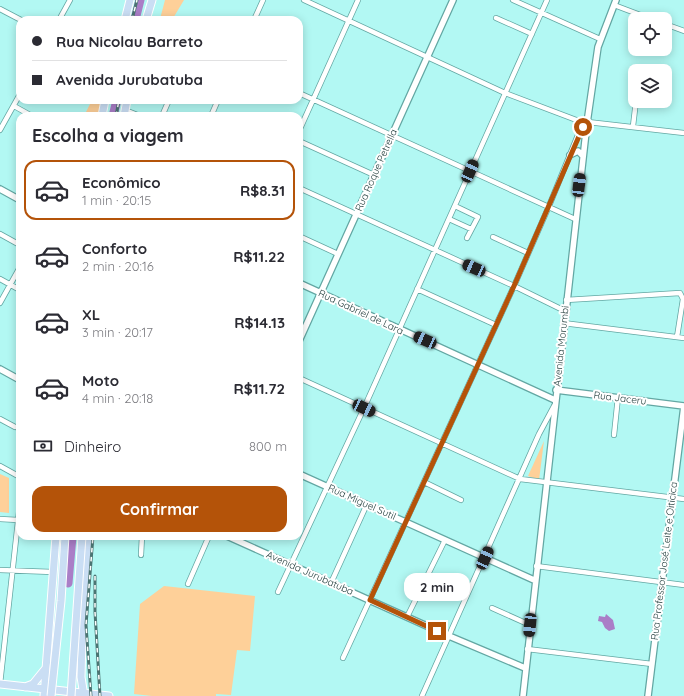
<!DOCTYPE html>
<html lang="pt">
<head>
<meta charset="utf-8">
<style>
  :root { --surface:#fff; --page:#f2f2f3; --text:#2b2b33; --muted:#7c7c81; --line:#e1e1e2; --accent:#b45309 }
  body { margin:0; font-family:Quicksand,sans-serif; background:var(--page); color:var(--text); height:100vh; display:flex; flex-direction:column; font-size:15px; white-space:nowrap }
  * { box-sizing:border-box; margin:0 }
  p { font-size:13px; color:var(--muted) }
  .icon { flex:none; width:22px; height:22px; fill:none; stroke:currentColor; stroke-width:2; stroke-linecap:round; stroke-linejoin:round }
  .map { position:relative; flex:1; overflow:hidden }
  .sheet { position:absolute; left:16px; top:112px; width:287px; height:428px; display:flex; flex-direction:column; background:var(--surface); border-radius:12px; box-shadow:0 2px 10px #0003 }
  .sheet>* { flex:none }
  .banner { position:absolute; left:16px; top:16px; width:287px; height:88px; border-radius:12px; box-shadow:0 2px 10px #0003; display:grid; align-content:center; height:88px; padding:0 16px; background:var(--surface) }
  .controls { position:absolute; left:628px; top:12px; display:grid; gap:8px }
  .controls a { display:grid; place-items:center; width:44px; height:44px; border-radius:8px; background:var(--surface); box-shadow:0 2px 10px #0003; font-size:20px }
  .end { position:absolute; width:18px; height:18px; margin:-9px; border:5px solid #b45309; background:#fff; box-shadow:0 0 0 2px #fff }
  .from { border-radius:50% }
  .bubble { position:absolute; height:28px; border-radius:12px; background:var(--surface); box-shadow:0 2px 10px #0003; font-size:13px; font-weight:700; line-height:28px; text-align:center }
  .car { position:absolute; width:12px; height:24px; margin:-12px -6px; border-radius:5px; box-shadow:0 0 3px 1px #0007; background:linear-gradient(#222 24%,#8ab4d8 0 40%,#222 0 76%,#8ab4d8 0 86%,#222 0) }
  .banner b { display:flex; align-items:center; gap:14px; height:38px; font-size:15px }
  .banner b+b { border-top:1px solid var(--line) }
  .banner i { width:10px; height:10px; background:var(--text) }
  ul { padding:0; list-style:none }
  li { display:flex; align-items:center; gap:12px; height:60px; margin:0 8px 6px; padding:0 8px; border:2px solid transparent; border-radius:12px }
  li div { flex:1 }
  li b { display:block; font-size:15px }
  li em { font-style:normal; font-weight:700 }
  li.current { border-color:var(--accent) }
  li>.icon { width:36px; height:36px; stroke-width:1.5 }
  h2 { padding:0 16px; font-size:18px; line-height:48px }
  .pay { display:flex; align-items:center; gap:10px; height:44px; padding:0 16px; font-size:15px }
  .pay p { margin-inline-start:auto }
  .primary-button { display:flex; gap:8px; margin-top:auto; padding:8px 16px }
  .primary-button a { flex:1; height:46px; border-radius:12px; background:var(--accent); color:#fff; font-size:16px; font-weight:700; line-height:46px; text-align:center }
  .map>svg:first-child { display:block }
  .green { fill:#fed099 }
  .water { fill:#aa7ec7 }
  .lines { fill:none; stroke-linecap:round; stroke-linejoin:round }
  .river { stroke:#aa7ec7; stroke-width:9 }
  .minor-casing { stroke:#63a7a3; stroke-width:6 }
  .tertiary-casing { stroke:#63a7a3; stroke-width:8 }
  .primary-casing { stroke:#fff; stroke-width:9 }
  .minor { stroke:#fff; stroke-width:4.5 }
  .tertiary { stroke:#fff; stroke-width:5.5 }
  .primary { stroke:#cadef4; stroke-width:7 }
  .rail-casing { stroke:#4b7472; stroke-width:3 }
  .rail { stroke:#fff; stroke-width:1.5; stroke-dasharray:4.5; stroke-linecap:butt }
  .primary-bridge-casing { stroke:#fff; stroke-width:9; stroke-linecap:butt }
  .primary-bridge { stroke:#cadef4; stroke-width:7 }
  .route { stroke:#b45309; stroke-width:5 }
  .labels { text-anchor:middle; dominant-baseline:central; stroke-width:4; stroke-linejoin:round; paint-order:stroke }
  .street-label { font-size:10px; fill:#1b3736; stroke:#fff }
</style>
</head>
<body>
<div class="map">
<svg width="684" height="696" viewBox="0 0 684 696">
  <rect width="100%" height="100%" fill="#b2f8f3"/>
  <!-- green -->
  <path class="green" d="M 165,0 L 184,0 L 172,20 L 160,19 Z
    M 92,100 L 104,100 L 100,116 L 84,116 Z
    M 544,441 L 539,480 L 528,476 Z
    M 0,474 L 9,478 L 9,513 L 0,512 Z
    M 164,586 L 255,596 L 250,651 L 237,650 L 231,695 L 216,694 L 216,696 L 152,696 L 134,694 L 140,604 Z"/>
  <!-- water -->
  <path class="water" d="M 606,614 L 613,620 L 615,629 L 609,631 L 605,628 L 602,622 L 598,621 L 599,616 L 605,617 Z"/>
  <g class="lines">
    <!-- river -->
    <path class="river" d="M 135,20 L 140,0
      M 113,116 L 117,100
      M 68,583 L 72,536"/>
    <!-- minor casing -->
    <g class="minor-casing">
      <path id="minor" d="M 304,0 L 505,93 L 579,121 L 684,133
        M 513,0 L 600,39
        M 614,5 L 651,19
        M 0,9 L 21,20
        M 496,18 L 532,34
        M 59,20 L 70,0
        M 254,20 L 263,0
        M 665,24 L 684,31
        M 640,71 L 640,68
        M 299,93 L 575,219
        M 14,106 L 32,116
        M 125,110 L 140,116
        M 162,116 L 169,100
        M 211,116 L 218,100
        M 633,126 L 636,101
        M 0,130 L 20,94
        M 299,131 L 358,0
        M 299,141 L 374,175
        M 299,188 L 514,286 L 565,311
        M 455,206 L 478,217 L 467,238
        M 449,219 L 471,229
        M 0,234 L 20,245
        M 301,237 L 338,254
        M 493,237 L 528,253
        M 0,279 L 20,290
        M 417,289 L 496,325
        M 566,300 L 680,293 L 683,299 L 677,337
        M 0,303 L 20,267
        M 563,323 L 684,338
        M 299,378 L 520,479 L 684,499
        M 0,419 L 15,427
        M 614,435 L 618,397
        M 0,466 L 20,477
        M 424,482 L 461,500
        M 0,519 L 18,520
        M 299,523 L 300,524
        M 141,555 L 142,536
        M 536,566 L 684,585
        M 0,570 L 53,572
        M 331,583 L 367,504
        M 188,584 L 209,536
        M 278,592 L 364,408 L 547,0
        M 492,608 L 530,625
        M 407,617 L 445,540
        M 527,649 L 652,664
        M 343,658 L 514,286 L 549,206 L 580,130 L 587,123
        M 0,684 L 20,503
        M 422,696 L 539,434 L 554,406"/>
    </g>
    <!-- tertiary casing -->
    <g class="tertiary-casing">
      <path id="tertiary" d="M 570,155 L 578,151 L 583,156
        M 0,189 L 20,200
        M 299,283 L 555,400
        M 299,341 L 453,0
        M 0,369 L 20,380
        M 556,390 L 684,406
        M 299,474 L 534,580
        M 227,536 L 449,636 L 525,668
        M 523,696 L 587,123 L 598,47 L 616,0
        M 648,696 L 684,406"/>
    </g>
    <!-- primary casing -->
    <g class="primary-casing">
      <path id="primary" d="M 125,20 L 130,0
        M 146,20 L 152,0
        M 102,116 L 105,100
        M 124,116 L 127,100
        M 0,684 L 109,696
        M 25,687 L 33,684 L 46,668
        M 44,696 L 56,536
        M 84,696 L 81,677 L 83,603 L 88,536"/>
    </g>
    <!-- minor -->
    <use href="#minor" class="minor"/>
    <!-- tertiary -->
    <use href="#tertiary" class="tertiary"/>
    <!-- primary -->
    <use href="#primary" class="primary"/>
    <!-- rail casing -->
    <g class="rail-casing">
      <path id="rail" d="M 132,20 L 137,0
        M 116,116 L 119,100
        M 95,576 L 95,612 L 100,696
        M 91,696 L 86,625 L 93,536"/>
    </g>
    <!-- rail -->
    <use href="#rail" class="rail"/>
    <!-- primary-bridge casing -->
    <g class="primary-bridge-casing">
      <path id="primary-bridge" d="M 51,696 L 61,601 L 65,536
        M 71,696 L 82,536"/>
    </g>
    <!-- primary-bridge -->
    <use href="#primary-bridge" class="primary-bridge"/>
  </g>
  <g class="lines">
    <!-- route -->
    <path class="route" d="M 437,631 L 370,600 L 514,286 L 583,127"/>
  </g>
  <g class="labels">
    <!-- street labels -->
    <g class="street-label">
      <text transform="translate(376 170) rotate(-66)">Rua Roque Petrella</text>
      <text transform="translate(361 312) rotate(25)">Rua Gabriel de Lara</text>
      <text transform="translate(561 346) rotate(-84)">Avenida Morumbi</text>
      <text transform="translate(620 398) rotate(7)">Rua Jaceru</text>
      <text transform="translate(362 502) rotate(24)">Rua Miguel Sutil</text>
      <text transform="translate(664 561) rotate(-83)">Rua Professor José Leite e Oiticica</text>
      <text transform="translate(310 573) rotate(24)">Avenida Jurubatuba</text>
    </g>
  </g>
</svg>
<div class="controls">
<a><svg class="icon" aria-label="locate" viewBox="0 0 24 24"><circle cx="12" cy="12" r="6"/><path d="M12 2v4M12 18v4M2 12h4M18 12h4"/></svg></a>
<a><svg class="icon" aria-label="layers" viewBox="0 0 24 24"><path d="M12 4l9 5-9 5-9-5zM3 14l9 5 9-5"/></svg></a>
</div>
<i class="end from" style="left:583px;top:127px"></i>
<i class="end" style="left:437px;top:631px"></i>
<div class="bubble" style="left:404px;top:573px;width:66px">2 min</div>
<i class="car" style="left:470px;top:171px;rotate:24deg"></i>
<i class="car" style="left:579px;top:185px;rotate:7deg"></i>
<i class="car" style="left:474px;top:268px;rotate:294deg"></i>
<i class="car" style="left:425px;top:340px;rotate:294deg"></i>
<i class="car" style="left:364px;top:408px;rotate:115deg"></i>
<i class="car" style="left:485px;top:558px;rotate:24deg"></i>
<i class="car" style="left:530px;top:625px;rotate:186deg"></i>
<div class="banner">
<b><i class="from"></i>Rua Nicolau Barreto</b>
<b><i></i>Avenida Jurubatuba</b>
</div>
<section class="sheet">
<h2>Escolha a viagem</h2>
<ul>
<li class="current"><svg class="icon" aria-label="car" viewBox="0 0 24 24"><path d="M5 17H2v-5l4-1 3-4h7l3 4 3 1v5h-3M9 17h6M6 11h13"/><circle cx="7" cy="17" r="2"/><circle cx="17" cy="17" r="2"/></svg><div><b>Econômico</b><p>1 min · 20:15</p></div><em>R$8.31</em></li>
<li><svg class="icon" aria-label="car" viewBox="0 0 24 24"><path d="M5 17H2v-5l4-1 3-4h7l3 4 3 1v5h-3M9 17h6M6 11h13"/><circle cx="7" cy="17" r="2"/><circle cx="17" cy="17" r="2"/></svg><div><b>Conforto</b><p>2 min · 20:16</p></div><em>R$11.22</em></li>
<li><svg class="icon" aria-label="car" viewBox="0 0 24 24"><path d="M5 17H2v-5l4-1 3-4h7l3 4 3 1v5h-3M9 17h6M6 11h13"/><circle cx="7" cy="17" r="2"/><circle cx="17" cy="17" r="2"/></svg><div><b>XL</b><p>3 min · 20:17</p></div><em>R$14.13</em></li>
<li><svg class="icon" aria-label="car" viewBox="0 0 24 24"><path d="M5 17H2v-5l4-1 3-4h7l3 4 3 1v5h-3M9 17h6M6 11h13"/><circle cx="7" cy="17" r="2"/><circle cx="17" cy="17" r="2"/></svg><div><b>Moto</b><p>4 min · 20:18</p></div><em>R$11.72</em></li>
</ul>
<div class="pay"><svg class="icon" aria-label="cash" viewBox="0 0 24 24"><path d="M3 7h18v10H3z"/><circle cx="12" cy="12" r="2"/></svg>Dinheiro<p>800 m</p></div>
<div class="primary-button"><a>Confirmar</a></div>
</section>
</div>
</body>
</html>
